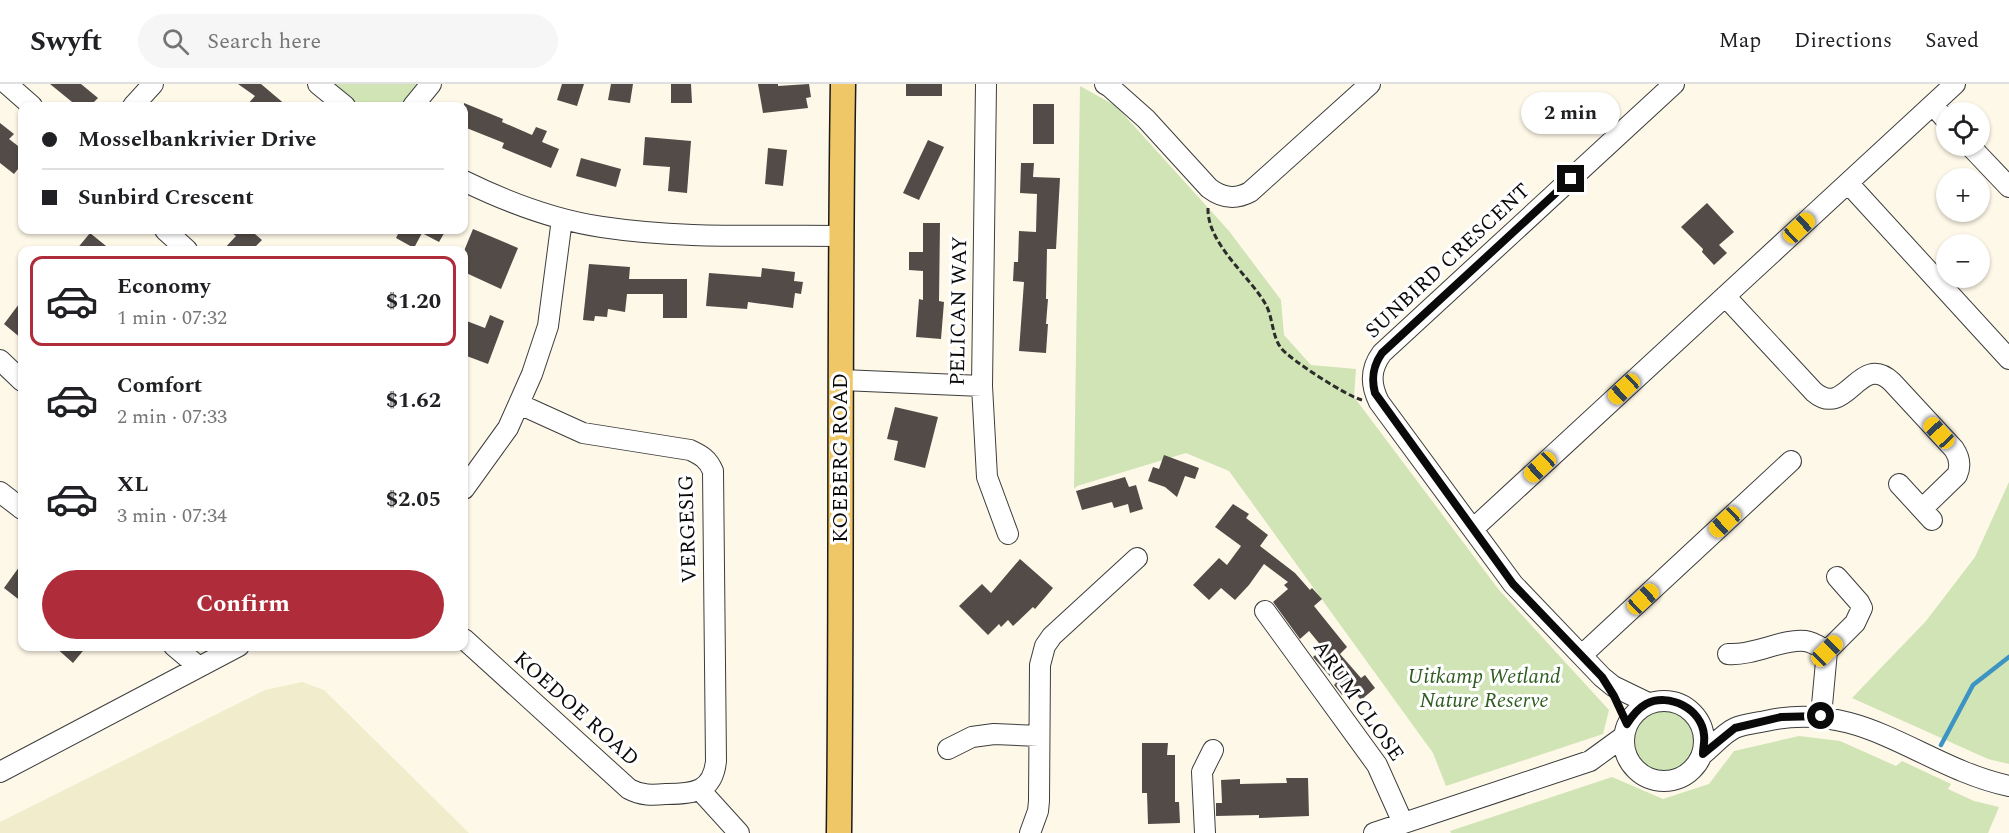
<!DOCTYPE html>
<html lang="en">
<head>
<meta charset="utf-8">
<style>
  :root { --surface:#fff; --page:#f6f6f6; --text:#202124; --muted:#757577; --line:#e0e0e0; --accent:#af2d3a }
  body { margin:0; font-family:Spectral,serif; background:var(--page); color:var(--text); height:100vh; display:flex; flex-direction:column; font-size:22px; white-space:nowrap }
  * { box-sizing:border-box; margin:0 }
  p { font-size:20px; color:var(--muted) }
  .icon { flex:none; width:33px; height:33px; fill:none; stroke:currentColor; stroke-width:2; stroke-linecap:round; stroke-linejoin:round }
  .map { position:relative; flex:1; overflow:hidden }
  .drawer { position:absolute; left:18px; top:162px; width:450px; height:405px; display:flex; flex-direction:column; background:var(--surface); border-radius:12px; box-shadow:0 2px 4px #0004 }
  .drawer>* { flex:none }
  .guide { position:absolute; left:18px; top:18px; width:450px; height:132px; border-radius:12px; box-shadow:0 2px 4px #0004; display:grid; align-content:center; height:132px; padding:0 24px; background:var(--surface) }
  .tools { position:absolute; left:1936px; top:18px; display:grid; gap:12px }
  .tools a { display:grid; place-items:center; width:54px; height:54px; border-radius:50%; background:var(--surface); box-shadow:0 2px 4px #0004; font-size:30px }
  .end { position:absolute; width:27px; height:27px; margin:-14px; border:8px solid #0a0a0a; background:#fff; box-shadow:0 0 0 3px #fff }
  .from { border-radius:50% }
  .bubble { position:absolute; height:42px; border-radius:21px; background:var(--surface); box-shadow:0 2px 4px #0004; font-size:20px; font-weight:700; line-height:42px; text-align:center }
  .car { position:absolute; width:18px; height:36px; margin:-18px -9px; border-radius:8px; box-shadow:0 0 4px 2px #0007; background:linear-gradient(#f5c518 24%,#345 0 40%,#f5c518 0 76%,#345 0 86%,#f5c518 0) }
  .guide b { display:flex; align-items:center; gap:21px; height:57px; font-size:22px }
  .guide b+b { border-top:2px solid var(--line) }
  .guide i { width:15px; height:15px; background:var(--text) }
  ul { padding:10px 0 0; list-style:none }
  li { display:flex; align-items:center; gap:18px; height:90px; margin:0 12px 9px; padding:0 12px; border:3px solid transparent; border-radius:12px }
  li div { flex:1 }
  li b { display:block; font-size:22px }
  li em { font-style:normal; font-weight:700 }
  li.current { border-color:var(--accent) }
  li>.icon { width:54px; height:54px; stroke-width:1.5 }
  .cta { display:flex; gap:12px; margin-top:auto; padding:12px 24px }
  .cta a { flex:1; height:69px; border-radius:36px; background:var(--accent); color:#fff; font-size:24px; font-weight:700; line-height:69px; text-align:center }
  header { display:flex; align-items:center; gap:36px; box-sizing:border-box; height:84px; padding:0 30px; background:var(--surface); border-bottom:2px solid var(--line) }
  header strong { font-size:28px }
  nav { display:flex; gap:33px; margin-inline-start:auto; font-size:21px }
  .search { width:420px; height:54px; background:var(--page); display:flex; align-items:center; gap:15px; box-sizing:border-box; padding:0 21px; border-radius:33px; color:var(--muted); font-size:22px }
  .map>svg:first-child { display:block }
  .farmland { fill:#f1eccb }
  .green { fill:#d0e4b5 }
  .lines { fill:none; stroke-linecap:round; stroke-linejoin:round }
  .stream { stroke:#3d94c3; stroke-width:4.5 }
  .building { fill:#524b47 }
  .minor-casing { stroke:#3d3d3d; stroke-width:22 }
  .major-casing { stroke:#1b1b1b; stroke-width:27 }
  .path { stroke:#2c2c2c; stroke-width:3; stroke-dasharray:6 3; stroke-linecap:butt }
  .minor { stroke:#fff; stroke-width:20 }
  .major { stroke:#efc767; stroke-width:24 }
  .route { stroke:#0a0a0a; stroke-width:8 }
  .labels { text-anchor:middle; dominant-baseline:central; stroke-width:6; stroke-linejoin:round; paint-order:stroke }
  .street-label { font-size:21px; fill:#0a0a0a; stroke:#fff }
  .park-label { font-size:21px; font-style:italic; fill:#2f5c20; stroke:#fff }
</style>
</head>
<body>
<header>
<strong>Swyft</strong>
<div class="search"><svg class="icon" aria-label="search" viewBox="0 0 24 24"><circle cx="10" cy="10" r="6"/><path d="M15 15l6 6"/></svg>Search here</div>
<nav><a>Map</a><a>Directions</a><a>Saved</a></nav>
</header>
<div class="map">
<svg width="2009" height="749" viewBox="0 0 2009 749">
  <rect width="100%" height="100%" fill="#fef8e8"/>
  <!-- farmland -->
  <path class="farmland" d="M 302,598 L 324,606 L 469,749 L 0,749 L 0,738 L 265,606 Z"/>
  <!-- green -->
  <path class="green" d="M 331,0 L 418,0 L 401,22 L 359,22 Z
    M 1080,2 L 1116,22 L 1229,147 L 1281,216 L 1284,251 L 1311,281 L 1356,285 L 1354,313 L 1499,506 L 1609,626 L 1603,650 L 1446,702 L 1433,669 L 1229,387 L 1186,369 L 1077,402 L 1074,405 Z
    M 2009,398 L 2009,680 L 1988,675 L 1852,614 L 1926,537 L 1975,473 Z
    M1632 656a32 32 0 1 1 64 0a32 32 0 1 1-64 0Z
    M 1799,652 L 1840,657 L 1896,682 L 1902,677 L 1951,700 L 1948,705 L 1974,717 L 1999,723 L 1988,749 L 1451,749 L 1450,747 L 1612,693 L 1663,715 L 1709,700 L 1734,667 Z"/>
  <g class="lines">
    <!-- stream -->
    <path class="stream" d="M 1941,661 L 1973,601 L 2009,573"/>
  </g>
  <!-- building -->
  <path class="building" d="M 50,0 L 81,0 L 98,14 L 90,22 L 77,22 Z
    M 238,0 L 261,0 L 287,22 L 246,22 L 255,12 Z
    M 562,0 L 584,0 L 577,22 L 557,16 Z
    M 611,0 L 633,0 L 630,19 L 608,16 Z
    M 671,0 L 691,0 L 692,19 L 671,19 Z
    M 758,0 L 778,0 L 778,2 L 809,0 L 811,13 L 806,14 L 808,24 L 763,29 Z
    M 906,0 L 942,0 L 942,12 L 906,12 Z
    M 464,19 L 503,35 L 502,38 L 532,51 L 536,43 L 547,47 L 542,58 L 559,65 L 551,84 L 502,64 L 504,59 L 464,43 Z
    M 1033,20 L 1054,20 L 1054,60 L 1033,60 Z
    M 0,39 L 14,50 L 9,55 L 22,65 L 22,80 L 14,90 L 0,79 Z
    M 645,53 L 691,57 L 687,109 L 668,107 L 670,83 L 643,81 Z
    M 928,56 L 944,63 L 919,116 L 903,109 Z
    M 768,64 L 787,66 L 783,102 L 765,100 Z
    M 581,74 L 621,85 L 616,103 L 576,92 Z
    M 1021,79 L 1034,79 L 1033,93 L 1060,94 L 1056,165 L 1047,165 L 1046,215 L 1048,215 L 1046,240 L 1048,240 L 1046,269 L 1019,267 L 1024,198 L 1013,197 L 1014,178 L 1018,178 L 1019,147 L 1036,148 L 1037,110 L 1020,109 Z
    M 1707,119 L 1734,148 L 1719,161 L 1727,169 L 1714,181 L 1702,168 L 1703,165 L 1681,143 Z
    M 923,139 L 940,139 L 939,217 L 944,218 L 941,255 L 916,253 L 919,215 L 923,216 L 923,187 L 909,186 L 909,168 L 923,168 Z
    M 473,145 L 518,164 L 501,205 L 464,188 L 464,167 Z
    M 228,146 L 250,146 L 262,156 L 252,166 L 223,166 L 236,152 Z
    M 400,146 L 446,146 L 439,158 L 422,149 L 414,164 L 396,154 Z
    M 90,149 L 111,166 L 76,166 Z
    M 589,180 L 630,183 L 629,195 L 687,195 L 687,234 L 663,234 L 663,210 L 627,210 L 625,228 L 608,225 L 607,233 L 595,232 L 594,237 L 583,236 Z
    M 762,184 L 795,188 L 794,197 L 803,198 L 801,210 L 795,209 L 793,224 L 748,218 L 747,225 L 706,222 L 709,189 L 761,193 Z
    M 22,216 L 22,255 L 4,240 Z
    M 490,231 L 504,237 L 488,280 L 464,271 L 464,236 L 485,244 Z
    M 895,323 L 938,333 L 925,384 L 894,376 L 898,357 L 887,355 Z
    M 1164,371 L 1199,384 L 1195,395 L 1185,392 L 1177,413 L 1165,403 L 1148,397 L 1153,383 L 1159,385 Z
    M 1125,393 L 1129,403 L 1136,401 L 1143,425 L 1130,429 L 1128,420 L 1114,424 L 1112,418 L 1082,426 L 1076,407 Z
    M 1233,420 L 1249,430 L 1246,434 L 1268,451 L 1260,462 L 1295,489 L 1310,506 L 1312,504 L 1322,515 L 1314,522 L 1347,563 L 1340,570 L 1361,594 L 1365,591 L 1375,604 L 1361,616 L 1351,604 L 1342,611 L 1334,601 L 1336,599 L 1313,573 L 1323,564 L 1309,547 L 1300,555 L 1273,518 L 1288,505 L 1284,501 L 1288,498 L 1264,480 L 1249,501 L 1235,516 L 1221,504 L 1209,516 L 1193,501 L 1219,474 L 1227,481 L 1241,462 L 1215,443 Z
    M 1020,475 L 1053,504 L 1035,525 L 1033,523 L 1013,542 L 1008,536 L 1001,543 L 999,540 L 988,551 L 959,522 L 982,500 L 991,509 Z
    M 22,479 L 22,518 L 4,504 Z
    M 54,562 L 87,562 L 73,579 Z
    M 1142,659 L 1168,659 L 1167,671 L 1175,671 L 1175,718 L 1179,718 L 1180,739 L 1148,740 L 1147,709 L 1142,709 Z
    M 1286,694 L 1308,694 L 1309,732 L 1259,734 L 1259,731 L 1216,732 L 1216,719 L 1222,719 L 1221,696 L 1240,695 L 1240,700 L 1287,699 Z"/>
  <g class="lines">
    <!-- minor casing -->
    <g class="minor-casing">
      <path id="minor" d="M 7,0 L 32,22
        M 318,0 L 345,22
        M 986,0 L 982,302 L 987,393 L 1008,450
        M 1105,0 L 1110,3 L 1146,35 L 1209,104 C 1222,114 1235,116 1250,108 L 1370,0
        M 1933,21 L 1947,37
        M 133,22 L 153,0
        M 413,22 L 431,0
        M 1970,62 L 2009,103
        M 464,97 C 507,118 554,136 602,143 C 681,155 761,151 841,152
        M 1848,99 L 2009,275
        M 165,146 L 187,166
        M 1725,212 L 1814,308 C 1847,336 1859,267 1892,298 L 1954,365 C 1960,374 1961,382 1957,391 L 1922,425
        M 0,276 L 22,297
        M 842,296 L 982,302
        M 1899,400 L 1932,436
        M 464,405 L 508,344 L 532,290 L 548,242 L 562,135
        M 0,408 L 22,425
        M 1473,445 L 1955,0
        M 1265,527 L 1377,681 L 1403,739
        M 464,555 L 629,705 C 642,712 653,711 667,710 C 693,710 713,708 716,677 L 713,387 C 708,375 701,371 690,366 L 583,349 L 519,320
        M 174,562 L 199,583
        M 1728,570 C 1754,572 1784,554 1805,557 C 1813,558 1820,563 1827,567
        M 1582,571 L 1791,377
        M1624 657a40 40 0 1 1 80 0a40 40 0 1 1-80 0Z
        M 1648,619 L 1613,602 L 1602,593 L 1513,500 L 1379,318 C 1370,300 1370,285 1382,269 L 1674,0
        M 1821,632 L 1827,567 L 1855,539 L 1862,524 L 1859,518 L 1837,493
        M 948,665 L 972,653 L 994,650 L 1039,652
        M 1703,670 C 1713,662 1724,649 1735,644 C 1744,640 1757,639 1766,637 C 1863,615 1921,683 2009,702
        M 0,688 L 239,562
        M 700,706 L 739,749
        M 1030,749 L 1038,727 L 1039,717 L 1040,581 L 1045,562 L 1052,552 L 1137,474
        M 1205,749 L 1202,688 L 1213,666
        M 1374,749 L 1590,677 L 1623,653"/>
    </g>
    <!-- major casing -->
    <g class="major-casing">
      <path id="major" d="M 839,749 C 842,499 839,250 843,0"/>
    </g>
    <!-- path -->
    <path class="path" d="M 1208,124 C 1207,160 1250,192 1266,221 C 1273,234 1272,252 1281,264 C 1289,275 1348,313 1362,316"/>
    <!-- minor -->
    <use href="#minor" class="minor"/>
    <!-- major -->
    <use href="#major" class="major"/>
  </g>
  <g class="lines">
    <!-- route -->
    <path class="route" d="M 1571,95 L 1382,269 C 1373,282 1371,294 1375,309 L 1513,500 L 1602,593 L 1614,612 L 1627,640 C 1632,632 1637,625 1646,620 C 1669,608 1702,625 1704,651 C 1705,657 1703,664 1703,670 L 1735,644 L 1781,633 L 1821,632"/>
  </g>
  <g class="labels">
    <!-- street labels -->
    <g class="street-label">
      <text transform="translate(1448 177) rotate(-43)">SUNBIRD CRESCENT</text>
      <text transform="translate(959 227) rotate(-89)">PELICAN WAY</text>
      <text transform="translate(841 374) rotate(-90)">KOEBERG ROAD</text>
      <text transform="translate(688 445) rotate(-92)">VERGESIG</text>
      <text transform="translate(1358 617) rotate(55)">ARUM CLOSE</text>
      <text transform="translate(576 625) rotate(42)">KOEDOE ROAD</text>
    </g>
    <!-- park labels -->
    <g class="park-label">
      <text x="1484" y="593">Uitkamp Wetland<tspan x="1484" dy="24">Nature Reserve</tspan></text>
    </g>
  </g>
</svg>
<div class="tools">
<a><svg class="icon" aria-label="locate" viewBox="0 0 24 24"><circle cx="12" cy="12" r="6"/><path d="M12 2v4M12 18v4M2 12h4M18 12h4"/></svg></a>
<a>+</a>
<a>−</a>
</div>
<i class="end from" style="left:1821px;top:632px"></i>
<i class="end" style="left:1571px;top:95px"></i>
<div class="bubble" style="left:1521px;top:8px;width:99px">2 min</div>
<i class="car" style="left:1799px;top:144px;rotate:47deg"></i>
<i class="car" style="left:1624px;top:305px;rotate:227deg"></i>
<i class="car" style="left:1939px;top:349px;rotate:317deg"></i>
<i class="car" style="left:1540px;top:383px;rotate:227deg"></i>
<i class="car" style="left:1725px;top:438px;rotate:227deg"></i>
<i class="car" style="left:1643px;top:515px;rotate:47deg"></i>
<i class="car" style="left:1827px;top:567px;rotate:45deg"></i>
<div class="guide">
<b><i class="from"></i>Mosselbankrivier Drive</b>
<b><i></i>Sunbird Crescent</b>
</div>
<section class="drawer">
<ul>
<li class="current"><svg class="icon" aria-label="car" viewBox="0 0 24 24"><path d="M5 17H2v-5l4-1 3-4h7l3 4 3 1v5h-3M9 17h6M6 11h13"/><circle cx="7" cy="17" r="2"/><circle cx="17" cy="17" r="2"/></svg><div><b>Economy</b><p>1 min · 07:32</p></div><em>$1.20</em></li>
<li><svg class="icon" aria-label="car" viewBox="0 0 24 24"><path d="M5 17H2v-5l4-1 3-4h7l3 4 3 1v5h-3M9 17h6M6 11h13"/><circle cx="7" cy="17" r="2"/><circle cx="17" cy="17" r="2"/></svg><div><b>Comfort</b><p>2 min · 07:33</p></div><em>$1.62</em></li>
<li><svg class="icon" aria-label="car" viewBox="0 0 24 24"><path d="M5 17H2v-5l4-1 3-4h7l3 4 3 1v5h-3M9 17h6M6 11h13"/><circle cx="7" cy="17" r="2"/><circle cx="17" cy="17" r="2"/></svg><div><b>XL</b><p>3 min · 07:34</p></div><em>$2.05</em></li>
</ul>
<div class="cta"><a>Confirm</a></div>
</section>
</div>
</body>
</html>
